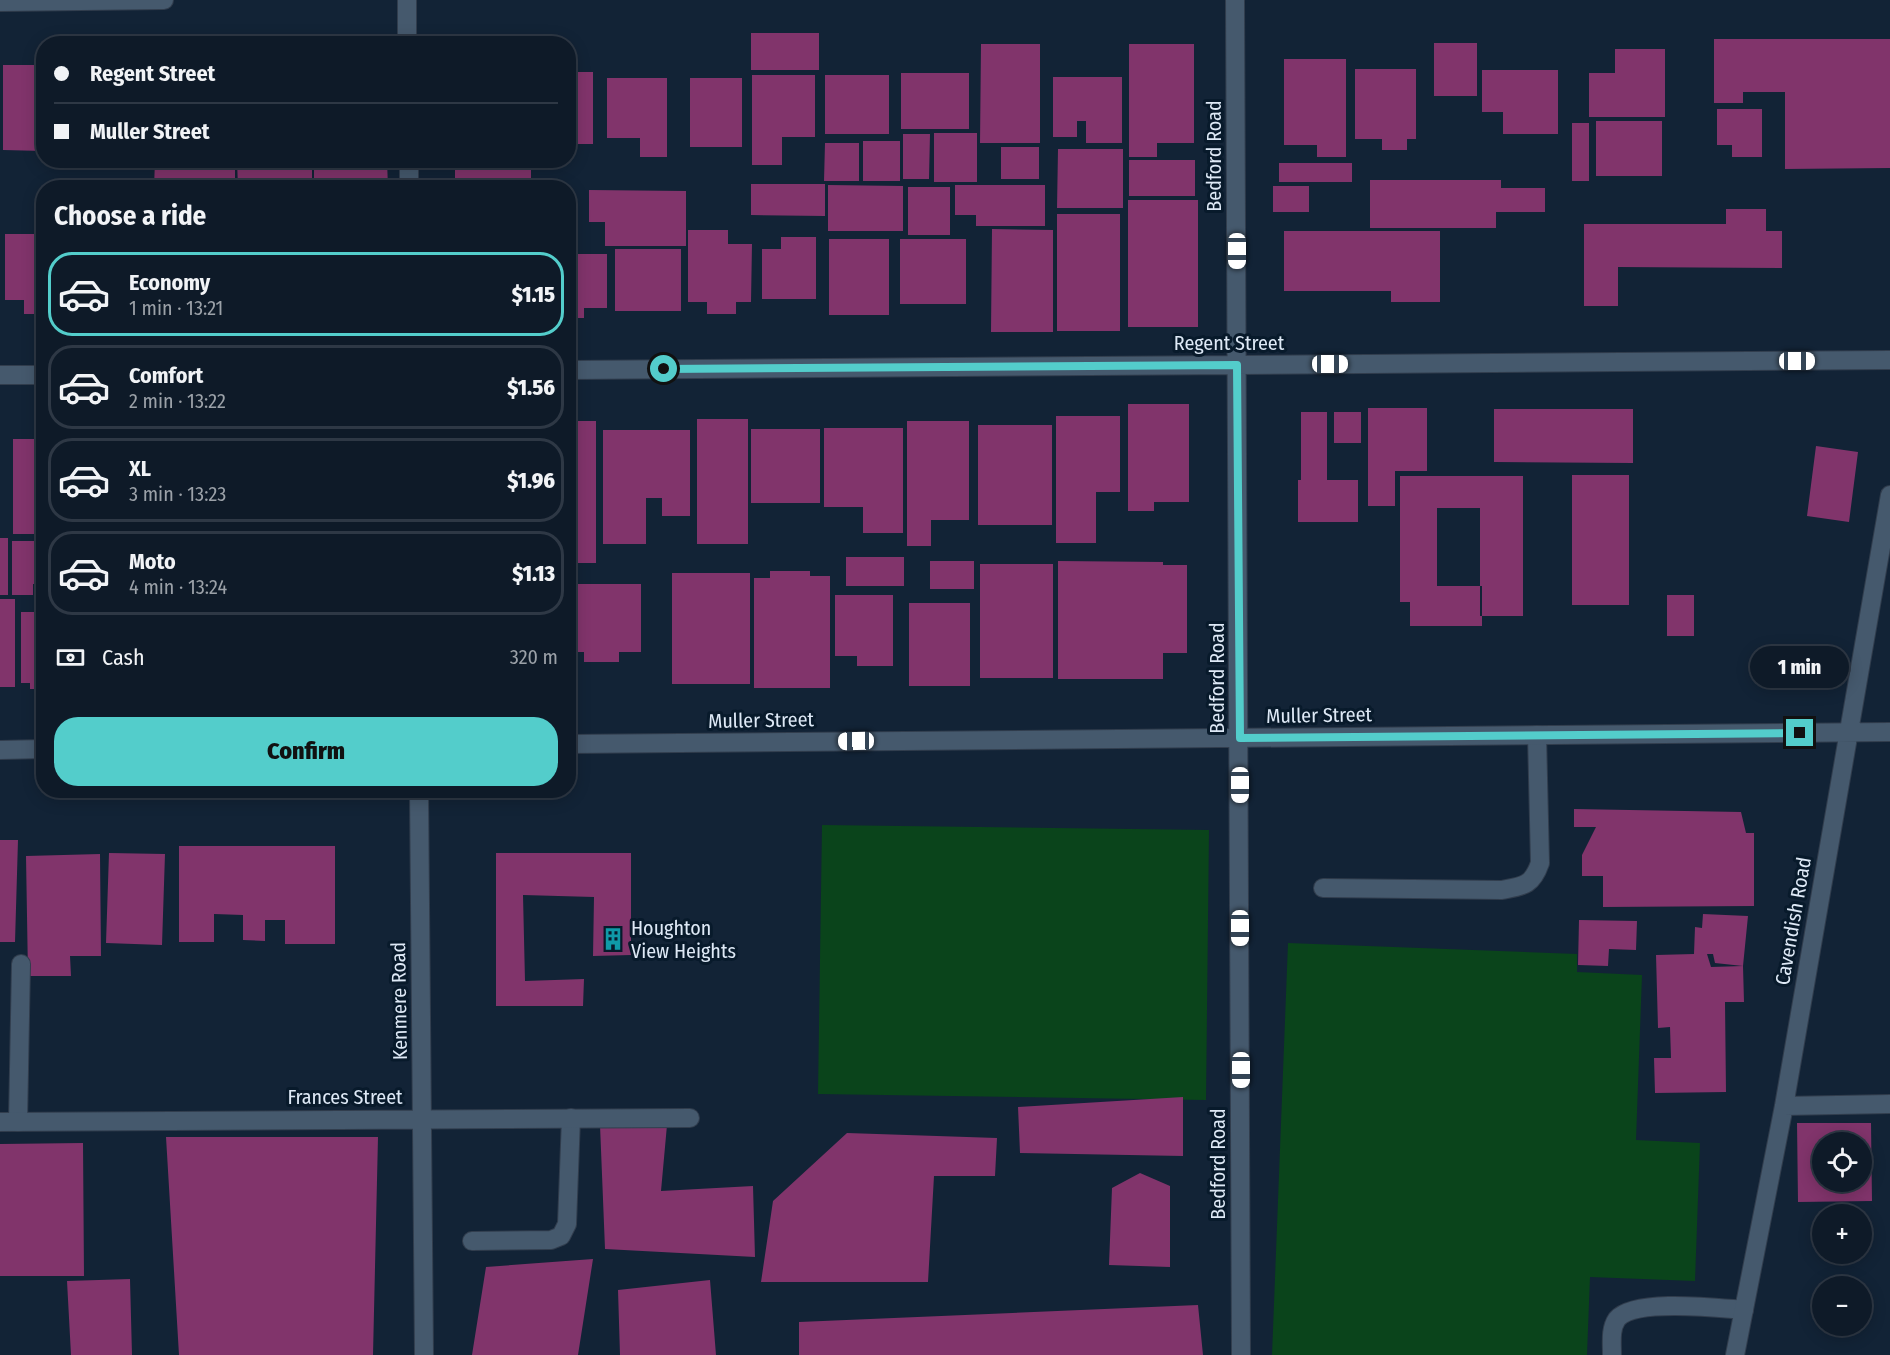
<!DOCTYPE html>
<html lang="en">
<head>
<meta charset="utf-8">
<style>
  :root { --surface:#0e1a28; --page:#1c2734; --text:#f1f3f6; --muted:#9ba1a8; --line:#2e3845; --accent:#53cdcb }
  body { margin:0; font-family:"Fira Sans Condensed",sans-serif; background:var(--page); color:var(--text); height:100vh; display:flex; flex-direction:column; font-size:22px; white-space:nowrap }
  * { box-sizing:border-box; margin:0 }
  p { font-size:20px; color:var(--muted) }
  .icon { flex:none; width:33px; height:33px; fill:none; stroke:currentColor; stroke-width:2; stroke-linecap:round; stroke-linejoin:round }
  .map { position:relative; flex:1; overflow:hidden }
  .side { position:absolute; left:36px; top:180px; width:540px; height:618px; display:flex; flex-direction:column; background:var(--surface); border-radius:24px; box-shadow:0 3px 15px #0003,0 0 0 2px var(--line) }
  .side>* { flex:none }
  .banner { position:absolute; left:36px; top:36px; width:540px; height:132px; border-radius:24px; box-shadow:0 3px 15px #0003,0 0 0 2px var(--line); display:grid; align-content:center; height:132px; padding:0 18px; background:var(--surface) }
  .controls { position:absolute; left:1812px; top:1132px; display:grid; gap:12px }
  .controls a { display:grid; place-items:center; width:60px; height:60px; border-radius:50%; background:var(--surface); box-shadow:0 3px 15px #0003,0 0 0 2px var(--line); font-size:30px }
  .end { position:absolute; width:27px; height:27px; margin:-14px; border:8px solid #53cdcb; background:#111; box-shadow:0 0 0 3px #111 }
  .from { border-radius:50% }
  .bubble { position:absolute; height:42px; border-radius:21px; background:var(--surface); box-shadow:0 3px 15px #0003,0 0 0 2px var(--line); font-size:20px; font-weight:800; line-height:42px; text-align:center }
  .car { position:absolute; width:18px; height:36px; margin:-18px -9px; border-radius:8px; box-shadow:0 0 4px 2px #0007; background:linear-gradient(#fff 24%,#345 0 40%,#fff 0 76%,#345 0 86%,#fff 0) }
  .banner b { display:flex; align-items:center; gap:21px; height:57px; font-size:22px }
  .banner b+b { border-top:2px solid var(--line) }
  .banner i { width:15px; height:15px; background:var(--text) }
  ul { padding:0; list-style:none }
  li { display:flex; align-items:center; gap:18px; height:84px; margin:0 12px 9px; padding:0 6px; border:3px solid var(--line); border-radius:24px }
  li div { flex:1 }
  li b { display:block; font-size:22px }
  li em { font-style:normal; font-weight:800 }
  li.selected { border-color:var(--accent) }
  li>.icon { width:54px; height:54px; stroke-width:1.5 }
  h2 { padding:0 18px; font-size:27px; line-height:72px }
  .pay { display:flex; align-items:center; gap:15px; height:66px; padding:0 18px; font-size:22px }
  .pay p { margin-inline-start:auto }
  .action { display:flex; gap:12px; margin-top:auto; padding:12px 18px }
  .action a { flex:1; height:69px; border-radius:24px; background:var(--accent); color:#111; font-size:24px; font-weight:800; line-height:69px; text-align:center }
  .map>svg:first-child { display:block }
  .green { fill:#0a441b }
  .building { fill:#81346b; fill-rule:evenodd }
  .lines { fill:none; stroke-linecap:round; stroke-linejoin:round }
  .service-casing { stroke:#313d4d; stroke-width:20 }
  .minor-casing { stroke:#313d4d; stroke-width:20 }
  .service { stroke:#45596d; stroke-width:18 }
  .minor { stroke:#45596d; stroke-width:18 }
  .route { stroke:#53cdcb; stroke-width:8 }
  .labels { text-anchor:middle; dominant-baseline:central; stroke-width:6; stroke-linejoin:round; paint-order:stroke }
  .street-label { font-size:20px; fill:#dee9f6; stroke:#081a2b }
  .poi-label { font-size:20px; fill:#dee9f6; stroke:#081a2b; text-anchor:start }
</style>
</head>
<body>
<div class="map">
<svg width="1890" height="1355" viewBox="0 0 1890 1355">
  <rect width="100%" height="100%" fill="#122336"/>
  <!-- green -->
  <path class="green" d="M 822,825 L 1209,830 L 1206,1100 L 818,1094 Z
    M 1288,943 L 1577,954 L 1577,972 L 1642,975 L 1636,1140 L 1700,1143 L 1695,1281 L 1590,1277 L 1587,1355 L 1272,1355 Z"/>
  <!-- building -->
  <path class="building" d="M 751,33 L 819,33 L 819,70 L 751,70 Z
    M 1714,39 L 1890,39 L 1890,168 L 1785,169 L 1785,92 L 1743,92 L 1743,103 L 1714,103 Z
    M 1434,43 L 1477,43 L 1477,96 L 1434,96 Z
    M 981,44 L 1040,44 L 1040,143 L 980,143 Z
    M 1129,44 L 1194,44 L 1194,143 L 1157,143 L 1157,157 L 1129,157 Z
    M 1615,49 L 1665,49 L 1665,117 L 1589,117 L 1589,73 L 1615,73 Z
    M 1284,59 L 1346,59 L 1346,157 L 1317,157 L 1317,145 L 1284,145 Z
    M 3,65 L 44,65 L 44,151 L 3,150 Z
    M 1355,69 L 1416,69 L 1416,139 L 1407,139 L 1407,150 L 1382,150 L 1382,139 L 1355,139 Z
    M 1482,70 L 1558,70 L 1558,134 L 1503,134 L 1503,112 L 1482,112 Z
    M 568,72 L 593,72 L 593,144 L 568,144 Z
    M 901,73 L 969,73 L 969,129 L 901,129 Z
    M 752,75 L 815,75 L 815,137 L 782,137 L 782,165 L 752,165 Z
    M 825,75 L 889,75 L 889,134 L 825,134 Z
    M 1053,77 L 1122,77 L 1122,143 L 1086,143 L 1086,121 L 1077,121 L 1077,137 L 1053,137 Z
    M 607,78 L 667,78 L 667,157 L 640,157 L 640,138 L 607,138 Z
    M 690,78 L 742,78 L 742,147 L 690,147 Z
    M 1717,109 L 1762,109 L 1762,157 L 1732,157 L 1732,145 L 1717,145 Z
    M 1596,121 L 1662,121 L 1662,176 L 1596,176 Z
    M 1572,123 L 1589,123 L 1589,181 L 1572,181 Z
    M 934,133 L 977,133 L 977,182 L 934,182 Z
    M 903,134 L 930,134 L 929,179 L 903,179 Z
    M 863,141 L 900,141 L 900,181 L 863,181 Z
    M 825,143 L 859,143 L 859,181 L 824,181 Z
    M 1001,147 L 1039,147 L 1039,179 L 1001,179 Z
    M 1058,149 L 1123,149 L 1123,208 L 1057,208 Z
    M 155,160 L 235,160 L 235,188 L 154,188 Z
    M 237,160 L 312,160 L 312,188 L 238,188 Z
    M 314,160 L 387,160 L 388,188 L 314,188 Z
    M 455,160 L 531,160 L 531,181 L 455,181 Z
    M 1129,160 L 1195,160 L 1195,196 L 1129,196 Z
    M 1279,163 L 1352,163 L 1352,182 L 1279,182 Z
    M 1370,180 L 1501,180 L 1501,188 L 1545,188 L 1545,212 L 1496,212 L 1496,228 L 1370,228 Z
    M 751,184 L 825,184 L 825,216 L 751,215 Z
    M 828,185 L 903,186 L 903,231 L 828,231 Z
    M 955,185 L 1045,185 L 1045,226 L 976,226 L 976,215 L 955,215 Z
    M 1273,186 L 1309,186 L 1309,212 L 1273,212 Z
    M 908,187 L 950,187 L 950,235 L 908,235 Z
    M 589,190 L 686,191 L 686,246 L 605,246 L 605,222 L 589,222 Z
    M 1128,200 L 1198,200 L 1198,327 L 1128,327 Z
    M 1726,209 L 1766,209 L 1766,231 L 1782,231 L 1782,268 L 1618,267 L 1618,306 L 1584,306 L 1584,224 L 1726,224 Z
    M 1057,214 L 1120,214 L 1120,331 L 1057,331 Z
    M 992,229 L 1053,230 L 1053,332 L 991,332 Z
    M 688,230 L 728,230 L 728,244 L 752,244 L 751,302 L 736,302 L 736,314 L 707,314 L 707,302 L 688,302 Z
    M 1284,231 L 1440,231 L 1440,302 L 1391,302 L 1391,291 L 1284,291 Z
    M 5,234 L 44,234 L 44,314 L 24,314 L 24,300 L 5,300 Z
    M 781,237 L 816,237 L 816,299 L 762,299 L 762,249 L 781,249 Z
    M 829,239 L 889,239 L 889,315 L 829,315 Z
    M 900,239 L 966,239 L 966,304 L 900,304 Z
    M 615,249 L 681,249 L 681,311 L 615,311 Z
    M 568,254 L 607,254 L 607,308 L 584,308 L 584,318 L 568,318 Z
    M 1128,404 L 1189,404 L 1189,502 L 1154,502 L 1154,511 L 1128,511 Z
    M 1368,408 L 1427,408 L 1427,471 L 1395,471 L 1395,506 L 1368,506 Z
    M 1494,409 L 1633,409 L 1633,463 L 1494,462 Z
    M 1301,412 L 1327,412 L 1327,480 L 1358,480 L 1358,522 L 1298,522 L 1298,480 L 1301,480 Z
    M 1334,412 L 1361,412 L 1361,443 L 1334,443 Z
    M 1056,416 L 1120,416 L 1120,492 L 1096,492 L 1096,543 L 1056,543 Z
    M 697,419 L 748,419 L 748,544 L 697,544 Z
    M 568,421 L 596,421 L 596,563 L 568,563 Z
    M 907,421 L 969,421 L 969,520 L 931,520 L 931,546 L 907,546 Z
    M 978,425 L 1052,425 L 1052,525 L 978,525 Z
    M 824,428 L 903,428 L 903,533 L 863,533 L 863,507 L 824,507 Z
    M 751,429 L 820,429 L 820,503 L 751,503 Z
    M 603,430 L 690,430 L 690,516 L 662,516 L 662,498 L 646,498 L 646,544 L 603,544 Z
    M 13,439 L 44,439 L 44,534 L 13,534 Z
    M 1816,446 L 1858,452 L 1849,522 L 1807,516 Z
    M 1572,475 L 1629,475 L 1629,605 L 1572,605 Z
    M 1400,476 L 1523,476 L 1523,616 L 1482,616 L 1482,626 L 1410,626 L 1410,602 L 1400,602 ZM 1437,508 L 1480,508 L 1480,586 L 1437,586 ZM 1480,586 L 1482,586 L 1482,616 L 1480,616 Z
    M 0,538 L 8,538 L 8,595 L 0,595 Z
    M 12,541 L 44,541 L 44,584 L 33,584 L 33,595 L 12,595 Z
    M 846,557 L 904,557 L 904,586 L 846,586 Z
    M 930,561 L 974,561 L 974,589 L 930,589 Z
    M 1058,561 L 1163,562 L 1163,565 L 1187,565 L 1187,653 L 1163,653 L 1163,679 L 1058,679 Z
    M 980,564 L 1053,564 L 1053,678 L 980,678 Z
    M 770,571 L 810,571 L 810,576 L 830,576 L 830,688 L 754,688 L 754,578 L 770,578 Z
    M 672,573 L 750,573 L 750,684 L 672,684 Z
    M 568,584 L 641,584 L 641,652 L 619,652 L 619,662 L 584,662 L 584,652 L 568,652 Z
    M 835,595 L 893,595 L 893,666 L 857,666 L 857,656 L 835,656 Z
    M 1667,595 L 1694,595 L 1694,636 L 1667,636 Z
    M 0,599 L 15,599 L 15,687 L 0,687 Z
    M 909,603 L 970,603 L 970,686 L 909,686 Z
    M 21,612 L 44,612 L 44,689 L 30,689 L 30,683 L 21,683 Z
    M 1574,809 L 1741,812 L 1746,833 L 1754,833 L 1754,906 L 1603,907 L 1603,876 L 1582,876 L 1582,855 L 1596,827 L 1574,827 Z
    M 0,840 L 18,840 L 15,942 L 0,942 Z
    M 179,846 L 335,846 L 335,944 L 285,944 L 285,920 L 265,920 L 265,941 L 243,940 L 243,915 L 214,914 L 214,942 L 179,942 Z
    M 109,853 L 165,854 L 162,945 L 106,943 Z
    M 496,853 L 631,853 L 631,955 L 593,956 L 594,897 L 523,895 L 525,981 L 584,979 L 583,1006 L 496,1006 Z
    M 100,854 L 101,956 L 70,956 L 71,976 L 28,976 L 26,856 Z
    M 1703,914 L 1748,916 L 1743,966 L 1744,1002 L 1725,1002 L 1726,1092 L 1655,1093 L 1654,1058 L 1671,1058 L 1670,1027 L 1658,1028 L 1656,955 L 1694,954 L 1695,927 L 1702,928 ZM 1707,954 L 1713,954 L 1715,963 L 1743,966 L 1711,967 Z
    M 1579,920 L 1637,921 L 1636,950 L 1609,949 L 1608,966 L 1578,965 Z
    M 1183,1097 L 1183,1156 L 1020,1153 L 1018,1107 Z
    M 1797,1123 L 1871,1123 L 1872,1201 L 1798,1202 ZM 1822,1143 L 1862,1143 L 1862,1182 L 1822,1182 Z
    M 600,1125 L 667,1125 L 661,1191 L 753,1186 L 755,1257 L 605,1249 Z
    M 847,1133 L 997,1138 L 995,1176 L 934,1176 L 928,1282 L 761,1282 L 773,1201 Z
    M 166,1137 L 378,1137 L 373,1355 L 179,1355 Z
    M 83,1143 L 84,1276 L 0,1276 L 0,1144 Z
    M 1140,1173 L 1170,1186 L 1170,1267 L 1109,1265 L 1112,1188 Z
    M 593,1259 L 578,1355 L 472,1355 L 486,1267 Z
    M 130,1279 L 132,1355 L 71,1355 L 67,1281 Z
    M 710,1280 L 716,1355 L 620,1355 L 618,1290 Z
    M 1198,1305 L 1203,1355 L 799,1355 L 799,1322 Z"/>
  <g class="lines">
    <!-- service casing -->
    <g class="service-casing">
      <path id="service" d="M 1323,888 L 1502,890 C 1523,886 1532,886 1540,863 L 1537,735
        M 18,1122 L 21,964
        M 472,1241 L 551,1240 L 561,1236 L 567,1224 L 571,1118
        M 1612,1355 C 1612,1343 1610,1329 1617,1319 C 1635,1298 1717,1308 1744,1310"/>
    </g>
    <!-- minor casing -->
    <g class="minor-casing">
      <path id="minor" d="M 407,0 L 407,44
        M 1235,0 L 1241,1355
        M 0,2 L 164,0
        M 409,160 L 409,188
        M 568,370 L 1890,360
        M 0,375 L 44,375
        M 568,744 L 1890,732
        M 0,750 L 44,749
        M 419,790 L 424,1355
        M 1784,1106 L 1890,1104
        M 0,1122 L 690,1118
        M 1735,1355 L 1784,1106 L 1890,495"/>
    </g>
    <!-- service -->
    <use href="#service" class="service"/>
    <!-- minor -->
    <use href="#minor" class="minor"/>
  </g>
  <g class="lines">
    <!-- route -->
    <path class="route" d="M 664,369 L 1237,365 L 1240,738 L 1800,733"/>
  </g>
  <!-- icons -->
  <defs>
    <g id="building-bare" transform="scale(1.8)"><path d="M-4-6H4V6H1V3H-1V6H-4ZM-2.5-4.3h1.7v1.8h-1.7ZM.8-4.3h1.7v1.8H.8ZM-2.5-1h1.7V.8h-1.7ZM.8-1h1.7V.8H.8Z" fill="#0f9aa8" stroke="#081a2b" stroke-width="2.5" paint-order="stroke"/></g>
  </defs>
  <g fill-rule="evenodd">
    <use href="#building-bare" x="613" y="939"/>
  </g>
  <g class="labels">
    <!-- street labels -->
    <g class="street-label">
      <text transform="translate(1214 156) rotate(-90)">Bedford Road</text>
      <text x="1229" y="343">Regent Street</text>
      <text transform="translate(1217 678) rotate(-90)">Bedford Road</text>
      <text transform="translate(1319 715) rotate(-1)">Muller Street</text>
      <text transform="translate(761 720) rotate(-1)">Muller Street</text>
      <text transform="translate(1793 921) rotate(-80)">Cavendish Road</text>
      <text transform="translate(399 1001) rotate(-91)">Kenmere Road</text>
      <text x="345" y="1097">Frances Street</text>
      <text transform="translate(1218 1164) rotate(-90)">Bedford Road</text>
    </g>
    <!-- poi labels -->
    <g class="poi-label">
      <text x="631" y="928">Houghton<tspan x="631" dy="23">View Heights</tspan></text>
    </g>
  </g>
</svg>
<div class="controls">
<a><svg class="icon" aria-label="locate" viewBox="0 0 24 24"><circle cx="12" cy="12" r="6"/><path d="M12 2v4M12 18v4M2 12h4M18 12h4"/></svg></a>
<a>+</a>
<a>−</a>
</div>
<i class="end from" style="left:664px;top:369px"></i>
<i class="end" style="left:1800px;top:733px"></i>
<div class="bubble" style="left:1750px;top:646px;width:99px">1 min</div>
<i class="car" style="left:1237px;top:251px;rotate:180deg"></i>
<i class="car" style="left:1797px;top:361px;rotate:90deg"></i>
<i class="car" style="left:1330px;top:364px;rotate:90deg"></i>
<i class="car" style="left:856px;top:741px;rotate:269deg"></i>
<i class="car" style="left:1240px;top:785px;rotate:180deg"></i>
<i class="car" style="left:1240px;top:928px;rotate:180deg"></i>
<i class="car" style="left:1241px;top:1070px;rotate:180deg"></i>
<div class="banner">
<b><i class="from"></i>Regent Street</b>
<b><i></i>Muller Street</b>
</div>
<section class="side">
<h2>Choose a ride</h2>
<ul>
<li class="selected"><svg class="icon" aria-label="car" viewBox="0 0 24 24"><path d="M5 17H2v-5l4-1 3-4h7l3 4 3 1v5h-3M9 17h6M6 11h13"/><circle cx="7" cy="17" r="2"/><circle cx="17" cy="17" r="2"/></svg><div><b>Economy</b><p>1 min · 13:21</p></div><em>$1.15</em></li>
<li><svg class="icon" aria-label="car" viewBox="0 0 24 24"><path d="M5 17H2v-5l4-1 3-4h7l3 4 3 1v5h-3M9 17h6M6 11h13"/><circle cx="7" cy="17" r="2"/><circle cx="17" cy="17" r="2"/></svg><div><b>Comfort</b><p>2 min · 13:22</p></div><em>$1.56</em></li>
<li><svg class="icon" aria-label="car" viewBox="0 0 24 24"><path d="M5 17H2v-5l4-1 3-4h7l3 4 3 1v5h-3M9 17h6M6 11h13"/><circle cx="7" cy="17" r="2"/><circle cx="17" cy="17" r="2"/></svg><div><b>XL</b><p>3 min · 13:23</p></div><em>$1.96</em></li>
<li><svg class="icon" aria-label="car" viewBox="0 0 24 24"><path d="M5 17H2v-5l4-1 3-4h7l3 4 3 1v5h-3M9 17h6M6 11h13"/><circle cx="7" cy="17" r="2"/><circle cx="17" cy="17" r="2"/></svg><div><b>Moto</b><p>4 min · 13:24</p></div><em>$1.13</em></li>
</ul>
<div class="pay"><svg class="icon" aria-label="cash" viewBox="0 0 24 24"><path d="M3 7h18v10H3z"/><circle cx="12" cy="12" r="2"/></svg>Cash<p>320 m</p></div>
<div class="action"><a>Confirm</a></div>
</section>
</div>
</body>
</html>
